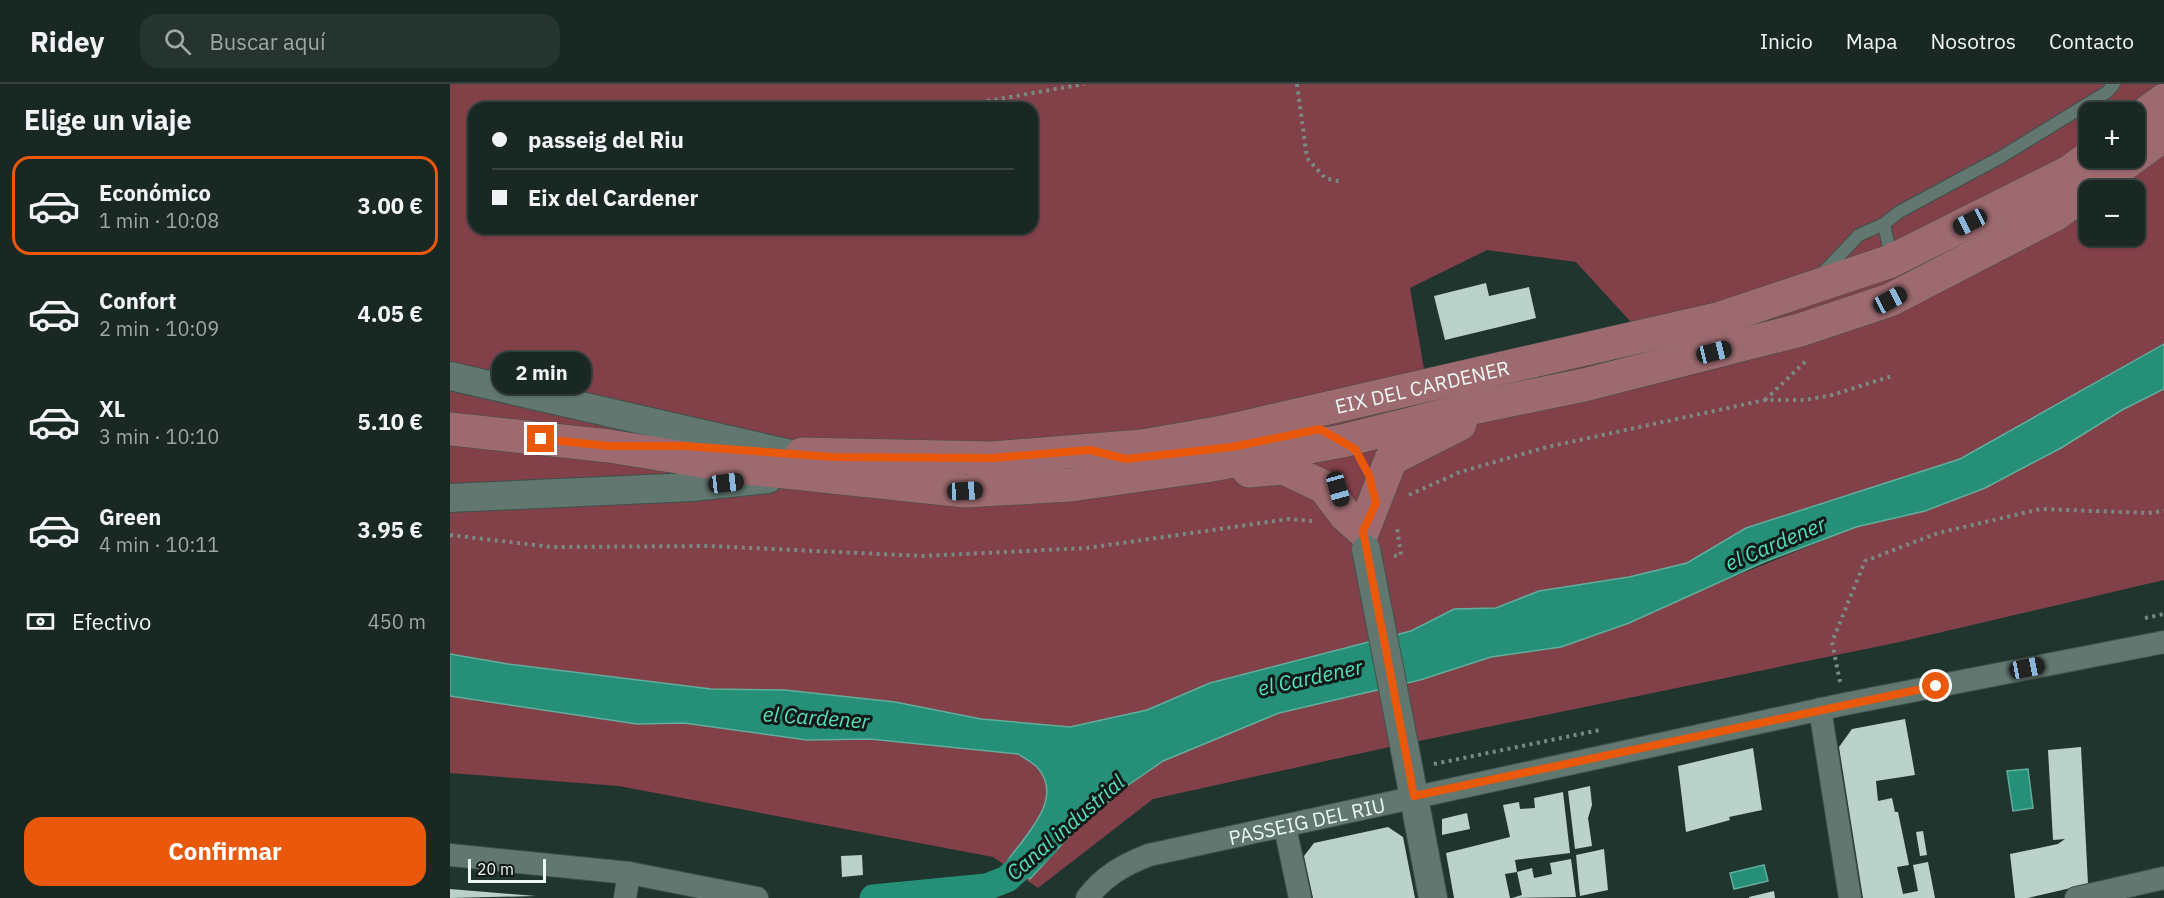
<!DOCTYPE html>
<html lang="es">
<head>
<meta charset="utf-8">
<style>
  :root { --surface:#192823; --page:#263430; --text:#f1f3f6; --muted:#9fa6a6; --line:#374441; --accent:#ea580c }
  body { margin:0; font-family:"IBM Plex Sans",sans-serif; background:var(--page); color:var(--text); height:100vh; display:flex; flex-direction:column; font-size:22px; white-space:nowrap }
  * { box-sizing:border-box; margin:0 }
  p { font-size:20px; color:var(--muted) }
  .icon { flex:none; width:33px; height:33px; fill:none; stroke:currentColor; stroke-width:2; stroke-linecap:round; stroke-linejoin:round }
  .map { position:relative; flex:1; overflow:hidden }
  .details { display:flex; flex-direction:column; background:var(--surface); width:450px }
  .details>* { flex:none }
  .top-card { position:absolute; left:18px; top:18px; width:570px; height:132px; border-radius:18px; box-shadow:0 2px 4px #0004,0 0 0 2px var(--line); display:grid; align-content:center; height:132px; padding:0 24px; background:var(--surface) }
  .tools { position:absolute; left:1629px; top:18px; display:grid; gap:12px }
  .tools a { display:grid; place-items:center; width:66px; height:66px; border-radius:12px; background:var(--surface); box-shadow:0 2px 4px #0004,0 0 0 2px var(--line); font-size:30px }
  .scale { position:absolute; left:18px; bottom:15px; width:78px; box-sizing:border-box; padding-left:6px; border:3px solid #ecf8f4; border-top:0; font-size:16px; line-height:21px; white-space:nowrap; color:#ecf8f4; -webkit-text-stroke:4px #121a18; paint-order:stroke }
  .end { position:absolute; width:27px; height:27px; margin:-14px; border:8px solid #ea580c; background:#fff; box-shadow:0 0 0 3px #fff }
  .from { border-radius:50% }
  .bubble { position:absolute; height:42px; border-radius:18px; background:var(--surface); box-shadow:0 2px 4px #0004,0 0 0 2px var(--line); font-size:20px; font-weight:700; line-height:42px; text-align:center }
  .car { position:absolute; width:18px; height:36px; margin:-18px -9px; border-radius:8px; box-shadow:0 0 4px 2px #0007; background:linear-gradient(#222 24%,#8ab4d8 0 40%,#222 0 76%,#8ab4d8 0 86%,#222 0) }
  .top-card b { display:flex; align-items:center; gap:21px; height:57px; font-size:22px }
  .top-card b+b { border-top:2px solid var(--line) }
  .top-card i { width:15px; height:15px; background:var(--text) }
  ul { padding:0; list-style:none }
  li { display:flex; align-items:center; gap:18px; height:99px; margin:0 12px 9px; padding:0 12px; border:3px solid transparent; border-radius:18px }
  li div { flex:1 }
  li b { display:block; font-size:22px }
  li em { font-style:normal; font-weight:700 }
  li.current { border-color:var(--accent) }
  li>.icon { width:54px; height:54px; stroke-width:1.5 }
  h2 { padding:0 24px; font-size:27px; line-height:72px }
  .pay { display:flex; align-items:center; gap:15px; height:66px; padding:0 24px; font-size:22px }
  .pay p { margin-inline-start:auto }
  .primary-button { display:flex; gap:12px; margin-top:auto; padding:12px 24px }
  .primary-button a { flex:1; height:69px; border-radius:18px; background:var(--accent); color:#fff; font-size:24px; font-weight:700; line-height:69px; text-align:center }
  header { display:flex; align-items:center; gap:36px; box-sizing:border-box; height:84px; padding:0 30px; background:var(--surface); border-bottom:2px solid var(--line) }
  header strong { font-size:28px }
  nav { display:flex; gap:33px; margin-inline-start:auto; font-size:21px }
  .search { width:420px; height:54px; background:var(--page); display:flex; align-items:center; gap:15px; box-sizing:border-box; padding:0 21px; border-radius:18px; color:var(--muted); font-size:22px }
  main { display:flex; flex:1; min-height:0 }
  .map>svg:first-child { display:block }
  .green { fill:#824049; fill-rule:evenodd }
  .water { fill:#258f77; stroke:#61ae9c; stroke-width:1.5 }
  .lines { fill:none; stroke-linecap:round; stroke-linejoin:round }
  .canal { stroke:#258f77; stroke-width:27 }
  .building { fill:#bad2ca }
  .service-casing { stroke:#3f514c; stroke-width:14 }
  .minor-casing { stroke:#3f514c; stroke-width:24 }
  .tertiary-casing { stroke:#3f514c; stroke-width:30 }
  .primary-casing { stroke:#3f514c; stroke-width:34 }
  .path { stroke:#798a84; stroke-width:4; stroke-dasharray:3 4.5; stroke-linecap:butt }
  .service { stroke:#617770; stroke-width:12 }
  .minor { stroke:#617770; stroke-width:22 }
  .tertiary { stroke:#617770; stroke-width:28 }
  .primary { stroke:#9d6a70; stroke-width:33 }
  .tertiary-bridge-casing { stroke:#3f514c; stroke-width:30; stroke-linecap:butt }
  .tertiary-bridge { stroke:#617770; stroke-width:28 }
  .route { stroke:#ea580c; stroke-width:8 }
  .labels { text-anchor:middle; dominant-baseline:central; stroke-width:6; stroke-linejoin:round; paint-order:stroke }
  .street-label { font-size:20px; fill:#ecf8f4; stroke:#121a18 }
  .water-label { font-size:21px; font-style:italic; fill:#55e1bf; stroke:#121a18 }
</style>
</head>
<body>
<header>
<strong>Ridey</strong>
<div class="search"><svg class="icon" aria-label="search" viewBox="0 0 24 24"><circle cx="10" cy="10" r="6"/><path d="M15 15l6 6"/></svg>Buscar aquí</div>
<nav><a>Inicio</a><a>Mapa</a><a>Nosotros</a><a>Contacto</a></nav>
</header>
<main>
<section class="details">
<h2>Elige un viaje</h2>
<ul>
<li class="current"><svg class="icon" aria-label="car" viewBox="0 0 24 24"><path d="M5 17H2v-5l4-1 3-4h7l3 4 3 1v5h-3M9 17h6M6 11h13"/><circle cx="7" cy="17" r="2"/><circle cx="17" cy="17" r="2"/></svg><div><b>Económico</b><p>1 min · 10:08</p></div><em>3.00 €</em></li>
<li><svg class="icon" aria-label="car" viewBox="0 0 24 24"><path d="M5 17H2v-5l4-1 3-4h7l3 4 3 1v5h-3M9 17h6M6 11h13"/><circle cx="7" cy="17" r="2"/><circle cx="17" cy="17" r="2"/></svg><div><b>Confort</b><p>2 min · 10:09</p></div><em>4.05 €</em></li>
<li><svg class="icon" aria-label="car" viewBox="0 0 24 24"><path d="M5 17H2v-5l4-1 3-4h7l3 4 3 1v5h-3M9 17h6M6 11h13"/><circle cx="7" cy="17" r="2"/><circle cx="17" cy="17" r="2"/></svg><div><b>XL</b><p>3 min · 10:10</p></div><em>5.10 €</em></li>
<li><svg class="icon" aria-label="car" viewBox="0 0 24 24"><path d="M5 17H2v-5l4-1 3-4h7l3 4 3 1v5h-3M9 17h6M6 11h13"/><circle cx="7" cy="17" r="2"/><circle cx="17" cy="17" r="2"/></svg><div><b>Green</b><p>4 min · 10:11</p></div><em>3.95 €</em></li>
</ul>
<div class="pay"><svg class="icon" aria-label="cash" viewBox="0 0 24 24"><path d="M3 7h18v10H3z"/><circle cx="12" cy="12" r="2"/></svg>Efectivo<p>450 m</p></div>
<div class="primary-button"><a>Confirmar</a></div>
</section>
<div class="map">
<svg width="1714" height="814" viewBox="0 0 1714 814">
  <rect width="100%" height="100%" fill="#21352f"/>
  <!-- green -->
  <path class="green" d="M 0,0 L 1714,0 L 1714,260 L 1510,375 L 1296,444 L 1237,479 L 1179,493 L 1089,507 L 1046,524 L 1004,525 L 961,547 L 760,599 L 697,626 L 620,643 L 531,635 L 445,618 L 335,606 L 261,605 L 58,580 L 0,570 ZM 24,24 L 582,24 L 582,144 L 24,144 ZM 1640,28 L 1684,28 L 1684,74 L 1640,74 ZM 1640,106 L 1684,106 L 1684,152 L 1640,152 ZM 1037,166 L 1126,178 L 1181,238 L 975,291 L 960,204 Z
    M 1714,305 L 1714,496 L 1445,559 L 935,664 L 703,715 L 588,804 L 543,773 L 169,702 L 0,689 L 0,612 L 187,640 L 234,639 L 357,656 L 420,655 L 568,670 C 574,674 582,678 587,683 C 615,714 577,751 558,776 L 580,794 L 622,749 L 671,706 L 713,677 L 829,629 L 970,596 L 1041,573 L 1111,563 L 1406,443 L 1475,427 L 1535,404 L 1611,364 L 1672,326 Z"/>
  <!-- water -->
  <path class="water" d="M 1714,260 L 1714,305 L 1672,326 L 1611,364 L 1535,404 L 1475,427 L 1406,443 L 1314,478 L 1179,539 L 1111,563 L 1041,573 L 970,596 L 829,629 L 713,677 L 671,706 L 622,749 L 580,795 L 558,776 C 576,751 615,714 587,683 C 582,678 574,674 568,670 L 420,655 L 357,656 L 234,639 L 187,640 L 0,612 L 0,570 L 58,580 L 261,605 L 335,606 L 445,618 L 531,635 L 620,643 L 697,626 L 760,599 L 961,547 L 1004,525 L 1046,524 L 1089,507 L 1179,493 L 1237,479 L 1296,444 L 1510,375 Z
    M 1578,685 L 1583,724 L 1563,727 L 1557,687 Z
    M 1314,781 L 1318,797 L 1284,805 L 1280,789 Z"/>
  <g class="lines">
    <!-- canal -->
    <path class="canal" d="M 423,814 L 536,803 L 557,795 L 595,760"/>
  </g>
  <!-- building -->
  <path class="building" d="M 1036,199 L 1039,212 L 1079,203 L 1086,234 L 995,256 L 984,212 Z
    M 1455,635 L 1465,691 L 1426,697 L 1428,717 L 1442,714 L 1445,728 L 1448,728 L 1459,781 L 1447,783 L 1453,810 L 1468,807 L 1463,781 L 1478,778 L 1485,814 L 1413,814 L 1389,663 L 1402,645 Z
    M 1631,663 L 1638,800 L 1578,814 L 1565,814 L 1560,770 L 1608,760 L 1615,755 L 1603,756 L 1598,666 Z
    M 1303,664 L 1312,726 L 1279,733 L 1280,736 L 1236,748 L 1228,682 Z
    M 1140,702 L 1142,721 L 1138,734 L 1142,762 L 1125,765 L 1118,707 Z
    M 1113,708 L 1120,769 L 1065,776 L 1067,788 L 1055,790 L 1060,814 L 1004,814 L 996,769 L 1060,753 L 1053,721 L 1069,718 L 1070,725 L 1085,724 L 1084,714 Z
    M 1017,729 L 1020,745 L 992,751 L 992,735 Z
    M 938,743 L 953,753 L 965,814 L 863,814 L 854,772 L 864,759 Z
    M 1473,747 L 1477,771 L 1470,772 L 1466,748 Z
    M 1154,765 L 1158,806 L 1130,812 L 1126,771 Z
    M 412,771 L 413,791 L 392,793 L 391,772 Z
    M 1121,775 L 1126,813 L 1062,814 L 1072,811 L 1067,788 L 1082,784 L 1084,794 L 1102,790 L 1100,779 Z
    M 0,805 L 86,812 L 0,814 Z
    M 1324,807 L 1325,814 L 1299,814 L 1299,813 Z"/>
  <g class="lines">
    <!-- service casing -->
    <g class="service-casing">
      <path id="service" d="M 1434,140 L 1441,174
        M 1371,191 L 1409,151 L 1434,140 L 1449,128 L 1551,73 L 1657,8 L 1664,0"/>
    </g>
    <!-- minor casing -->
    <g class="minor-casing">
      <g id="minor">
        <path d="M 1370,625 L 1400,814"/>
        <path d="M 835,743 L 850,814"/>
        <path d="M 0,771 L 179,789 L 307,814"/>
        <path d="M 175,814 L 179,789"/>
        <path id="s1" d="M 637,814 C 654,792 673,781 699,771 L 1395,620 L 1714,558"/>
        <path d="M 1626,814 L 1714,794"/>
      </g>
    </g>
    <!-- tertiary casing -->
    <g class="tertiary-casing">
      <path id="tertiary" d="M 0,292 L 336,369
        M 0,414 L 242,403 L 318,395
        M 955,666 L 983,814"/>
    </g>
    <!-- primary casing -->
    <g class="primary-casing">
      <g id="primary">
        <path d="M 1684,38 L 1714,16"/>
        <path d="M 0,345 L 159,362 L 296,384 L 515,407 L 621,401 L 756,382 L 892,357 L 1027,323 L 1134,301 L 1350,246 L 1440,216 L 1606,130 L 1714,51"/>
        <path id="s2" d="M 352,370 L 542,374 L 692,362 L 773,348 L 1271,234 L 1441,177 L 1619,88 L 1640,73"/>
        <path d="M 799,387 L 834,384 L 874,403 L 896,432 L 913,447 L 941,375 L 1010,340"/>
      </g>
    </g>
    <!-- path -->
    <path class="path" d="M 847,0 L 857,74 L 875,94 L 892,98
      M 515,21 L 634,0
      M 1315,316 L 1357,276
      M 959,411 L 1010,388 L 1097,363 L 1315,316 L 1355,316 L 1382,311 L 1442,292
      M 0,451 L 102,463 L 259,462 L 473,472 L 637,464 L 839,435 L 863,437
      M 944,472 L 951,471 L 947,444
      M 1695,534 L 1714,530
      M 1390,598 L 1382,558 L 1415,477 L 1488,449 L 1591,425 L 1698,429 L 1714,427
      M 984,680 L 1150,646"/>
    <!-- service -->
    <use href="#service" class="service"/>
    <!-- minor -->
    <use href="#minor" class="minor"/>
    <!-- tertiary -->
    <use href="#tertiary" class="tertiary"/>
    <!-- primary -->
    <use href="#primary" class="primary"/>
    <!-- tertiary-bridge casing -->
    <g class="tertiary-bridge-casing">
      <path id="tertiary-bridge" d="M 916,465 L 955,666"/>
    </g>
    <!-- tertiary-bridge -->
    <use href="#tertiary-bridge" class="tertiary-bridge"/>
  </g>
  <g class="lines">
    <!-- route -->
    <path class="route" d="M 91,355 L 159,362 L 235,362 L 384,373 L 542,374 L 640,366 L 676,375 L 782,363 L 870,345 L 905,365 L 919,391 L 926,419 L 913,447 L 964,712 L 1486,602"/>
  </g>
  <g class="labels">
    <!-- street labels -->
    <g class="street-label">
      <text stroke="none"><textPath href="#s2" startOffset="627">EIX DEL CARDENER</textPath></text>
      <text stroke="none"><textPath href="#s1" startOffset="238">PASSEIG DEL RIU</textPath></text>
    </g>
    <!-- water labels -->
    <g class="water-label">
      <text transform="translate(1325 459) rotate(-23)">el Cardener</text>
      <text transform="translate(860 593) rotate(-12)">el Cardener</text>
      <text transform="translate(366 633) rotate(4)">el Cardener</text>
      <text transform="translate(615 743) rotate(-41)">Canal industrial</text>
    </g>
  </g>
</svg>
<div class="tools">
<a>+</a>
<a>−</a>
</div>
<div class="scale">20 m</div>
<i class="end from" style="left:1486px;top:602px"></i>
<i class="end" style="left:91px;top:355px"></i>
<div class="bubble" style="left:42px;top:268px;width:99px">2 min</div>
<i class="car" style="left:1520px;top:138px;rotate:243deg"></i>
<i class="car" style="left:1440px;top:216px;rotate:62deg"></i>
<i class="car" style="left:1264px;top:268px;rotate:76deg"></i>
<i class="car" style="left:276px;top:399px;rotate:83deg"></i>
<i class="car" style="left:888px;top:405px;rotate:164deg"></i>
<i class="car" style="left:515px;top:407px;rotate:87deg"></i>
<i class="car" style="left:1577px;top:584px;rotate:79deg"></i>
<div class="top-card">
<b><i class="from"></i>passeig del Riu</b>
<b><i></i>Eix del Cardener</b>
</div>
</div>
</main>
</body>
</html>
